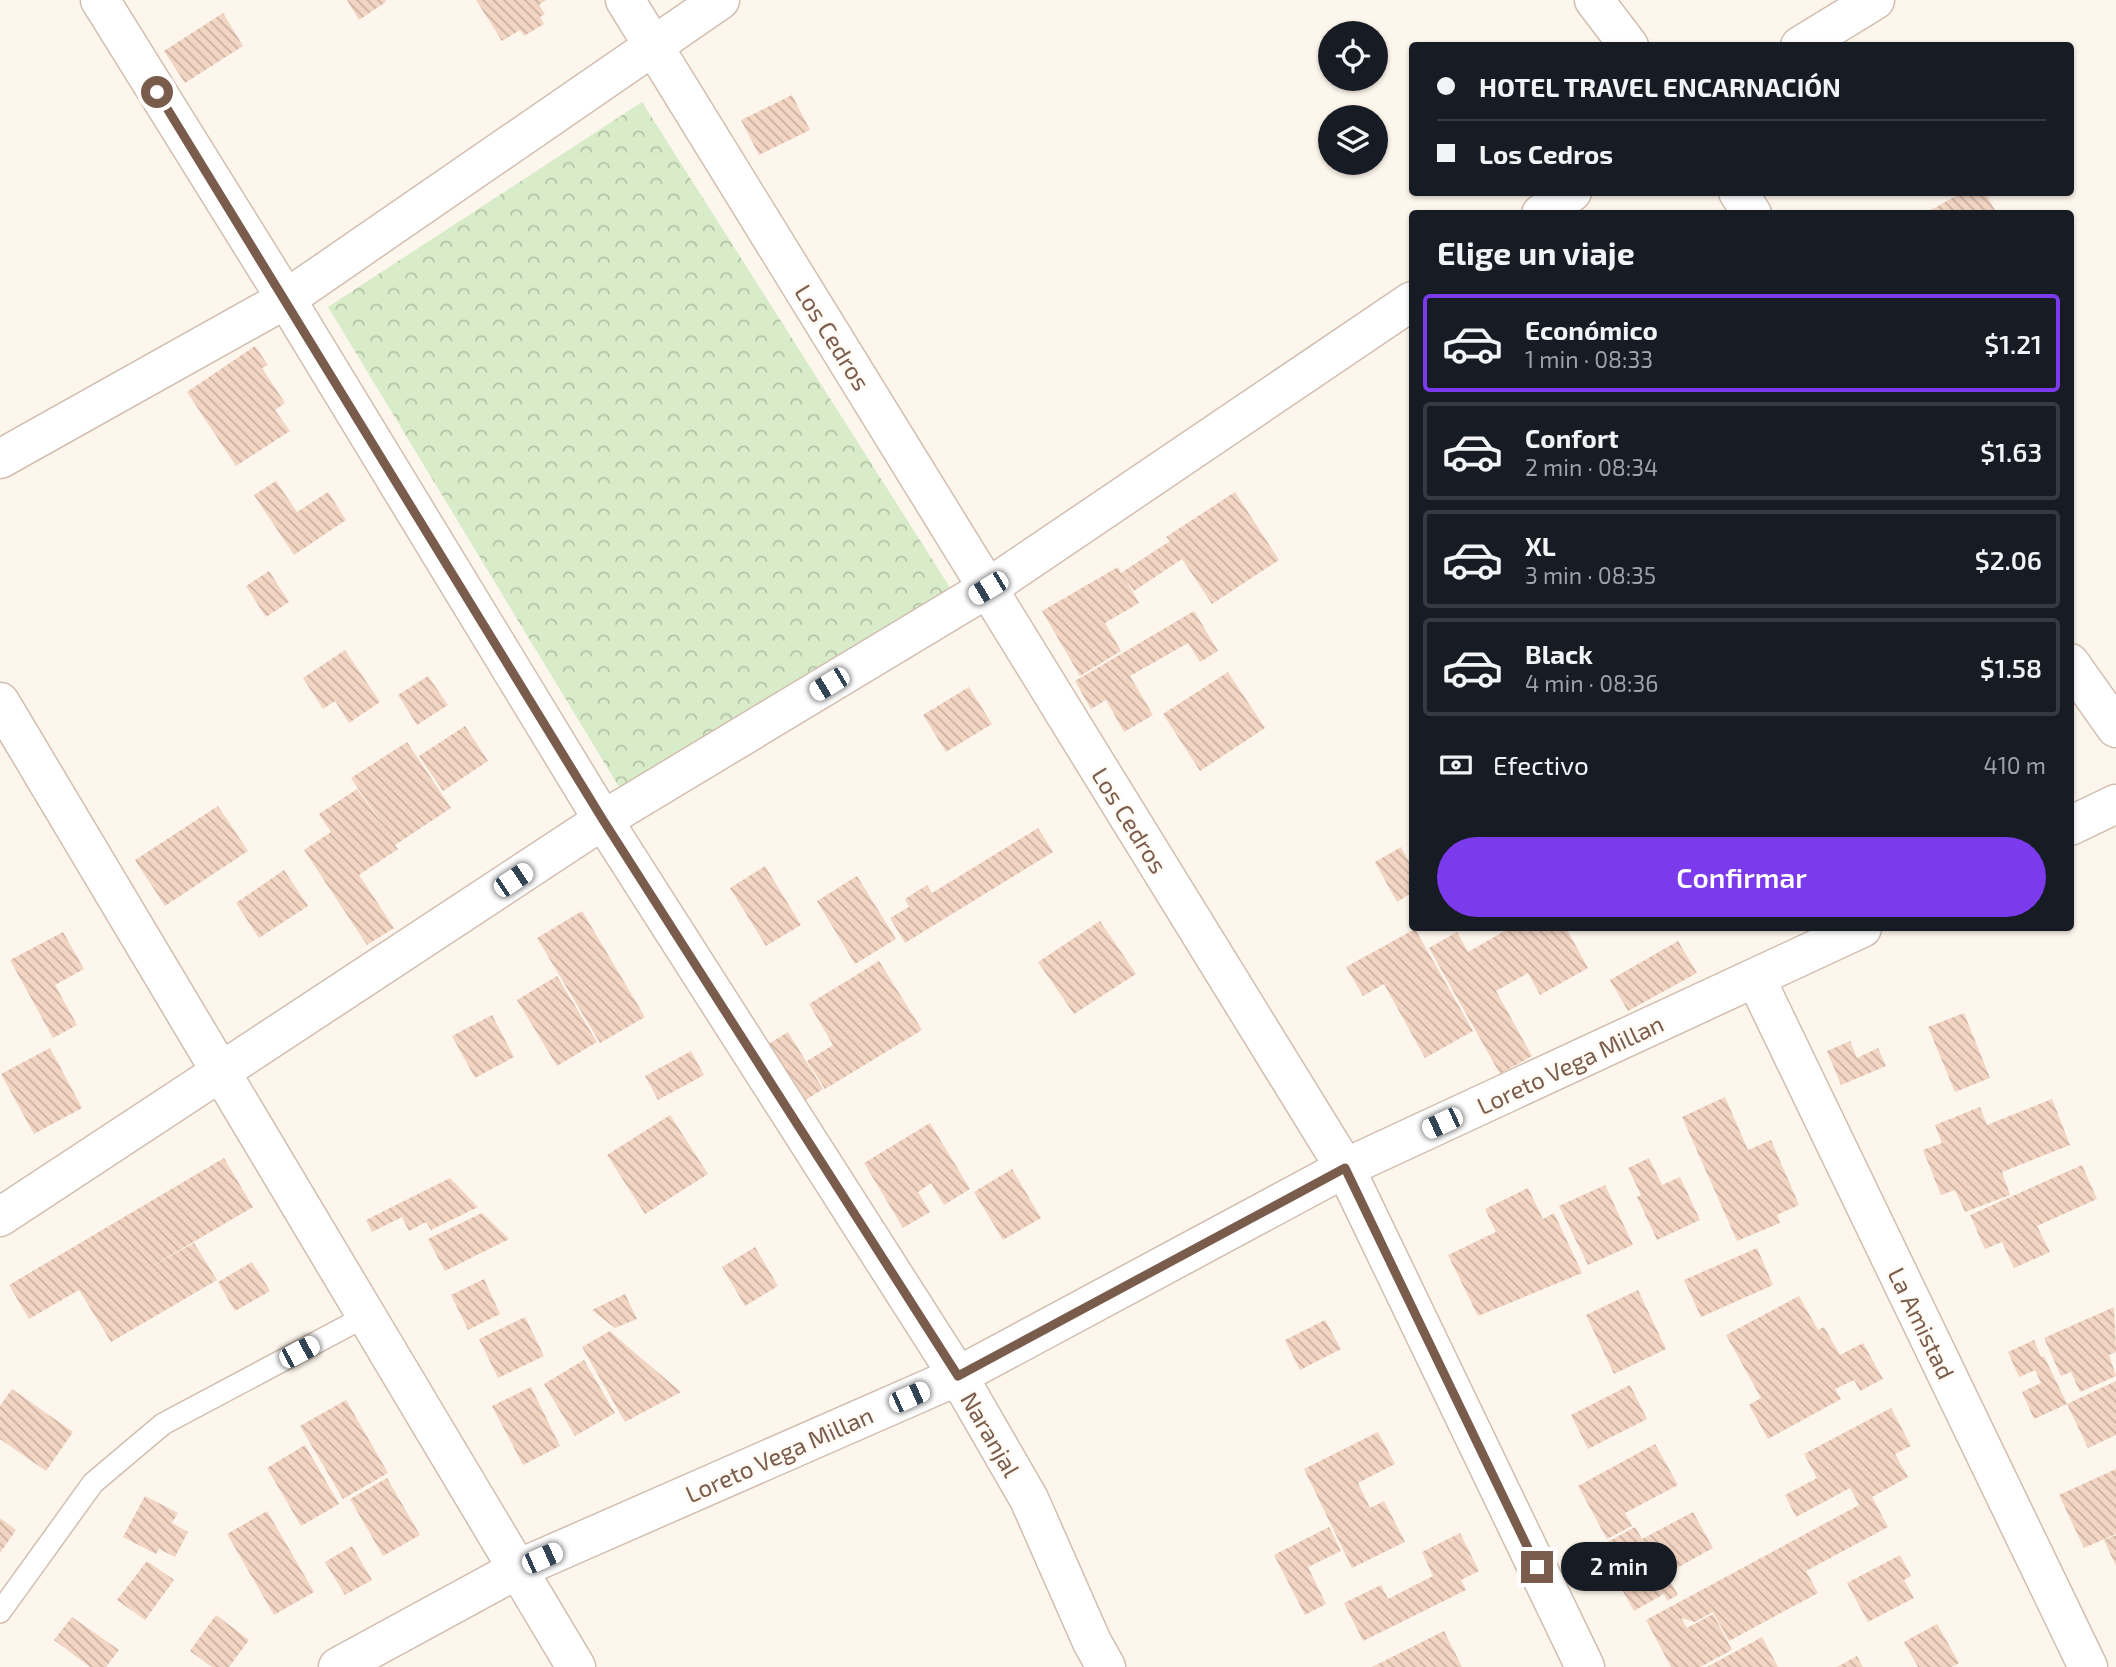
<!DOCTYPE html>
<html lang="es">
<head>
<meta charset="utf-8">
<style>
  :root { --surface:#171b24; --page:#20242c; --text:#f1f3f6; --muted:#9ea1a6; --line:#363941; --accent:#7c3aed }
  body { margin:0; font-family:"Exo 2",sans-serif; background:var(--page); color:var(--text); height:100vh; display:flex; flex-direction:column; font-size:26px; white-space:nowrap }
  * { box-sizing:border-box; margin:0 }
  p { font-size:23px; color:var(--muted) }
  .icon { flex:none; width:38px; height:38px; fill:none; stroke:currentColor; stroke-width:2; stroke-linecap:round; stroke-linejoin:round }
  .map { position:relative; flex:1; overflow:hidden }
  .panel { position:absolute; left:1409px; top:210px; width:665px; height:721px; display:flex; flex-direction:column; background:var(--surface); border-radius:7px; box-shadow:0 2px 5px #0004 }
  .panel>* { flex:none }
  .hud { position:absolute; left:1409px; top:42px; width:665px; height:154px; border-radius:7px; box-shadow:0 2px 5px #0004; display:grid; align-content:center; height:154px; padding:0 28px; background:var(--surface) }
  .buttons { position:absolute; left:1318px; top:21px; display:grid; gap:14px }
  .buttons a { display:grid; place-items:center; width:70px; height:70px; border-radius:50%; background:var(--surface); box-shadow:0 2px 5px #0004; font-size:35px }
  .end { position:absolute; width:32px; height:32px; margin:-16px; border:9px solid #7a5c4d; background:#fff; box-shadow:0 0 0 4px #fff }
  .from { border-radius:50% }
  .bubble { position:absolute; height:49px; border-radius:24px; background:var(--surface); box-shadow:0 2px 5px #0004; font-size:23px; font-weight:600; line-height:49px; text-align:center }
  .car { position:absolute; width:21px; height:42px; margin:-21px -10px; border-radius:9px; box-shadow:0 0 5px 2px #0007; background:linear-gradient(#fff 24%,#345 0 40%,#fff 0 76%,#345 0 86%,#fff 0) }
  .hud b { display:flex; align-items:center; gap:24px; height:66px; font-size:26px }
  .hud b+b { border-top:2px solid var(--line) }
  .hud i { width:18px; height:18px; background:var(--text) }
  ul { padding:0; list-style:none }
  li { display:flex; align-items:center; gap:21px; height:98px; margin:0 14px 10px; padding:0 14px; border:4px solid var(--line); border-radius:7px }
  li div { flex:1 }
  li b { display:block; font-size:26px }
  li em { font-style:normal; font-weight:600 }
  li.on { border-color:var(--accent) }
  li>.icon { width:63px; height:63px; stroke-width:1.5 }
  h2 { padding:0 28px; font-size:32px; line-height:84px }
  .pay { display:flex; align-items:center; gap:18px; height:77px; padding:0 28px; font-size:26px }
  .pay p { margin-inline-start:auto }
  .primary-button { display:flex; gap:14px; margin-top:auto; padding:14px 28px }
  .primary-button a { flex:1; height:80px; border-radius:42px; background:var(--accent); color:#fff; font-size:28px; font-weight:600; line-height:80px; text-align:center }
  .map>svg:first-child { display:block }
  .park { fill:url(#park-crowns) }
  .building { fill:url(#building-back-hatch) }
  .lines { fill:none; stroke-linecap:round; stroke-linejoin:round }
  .service-casing { stroke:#d1beb0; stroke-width:24 }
  .minor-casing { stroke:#d1beb0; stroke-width:41 }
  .service { stroke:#fff; stroke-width:21 }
  .minor { stroke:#fff; stroke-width:38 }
  .route { stroke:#7a5c4d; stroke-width:9 }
  .labels { text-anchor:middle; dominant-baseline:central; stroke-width:5; stroke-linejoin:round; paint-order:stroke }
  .street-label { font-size:24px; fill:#7a5c4d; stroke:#fffaf3 }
</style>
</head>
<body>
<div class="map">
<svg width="2116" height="1667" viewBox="0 0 2116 1667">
  <defs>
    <pattern id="park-crowns" width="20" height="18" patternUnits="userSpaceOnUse" patternTransform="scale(1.75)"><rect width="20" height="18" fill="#d8ecc9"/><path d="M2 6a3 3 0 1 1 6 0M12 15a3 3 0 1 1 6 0" fill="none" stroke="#b4c2a5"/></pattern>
    <pattern id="building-back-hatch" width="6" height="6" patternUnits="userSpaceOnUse" patternTransform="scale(1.75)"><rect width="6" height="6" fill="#f3d5c3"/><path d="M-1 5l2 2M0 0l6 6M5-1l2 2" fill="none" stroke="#cab0a1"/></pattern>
  </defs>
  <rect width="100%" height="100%" fill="#fdf6ec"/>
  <!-- park -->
  <path class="park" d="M 642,102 L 961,605 L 639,820 L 328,307 Z"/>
  <!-- building -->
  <path class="building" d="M 347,0 L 385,0 L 386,2 L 359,20 Z
    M 476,0 L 546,0 L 539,5 L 545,14 L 540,17 L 544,24 L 524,36 L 520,30 L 502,41 Z
    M 223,13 L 243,46 L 185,83 L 164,51 Z
    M 792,95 L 810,130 L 759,155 L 741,120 Z
    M 1963,192 L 1985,192 L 1997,214 L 1924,214 Z
    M 255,346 L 268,365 L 262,368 L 285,403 L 275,410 L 290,431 L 236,466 L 187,392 Z
    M 276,481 L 297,512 L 328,492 L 346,520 L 294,555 L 254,495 Z
    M 1235,492 L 1279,560 L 1212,604 L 1182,559 L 1134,591 L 1124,576 L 1139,603 L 1105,623 L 1121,651 L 1080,676 L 1042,611 L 1118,567 L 1121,573 L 1170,541 L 1166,537 Z
    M 269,571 L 289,602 L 266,617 L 246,586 Z
    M 1194,611 L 1218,651 L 1200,662 L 1188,643 L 1130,676 L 1153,715 L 1124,732 L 1106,700 L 1091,709 L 1075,681 Z
    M 345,650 L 380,702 L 349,723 L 335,701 L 323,709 L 303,678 Z
    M 1228,672 L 1265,728 L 1200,771 L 1163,714 Z
    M 428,676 L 448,705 L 417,725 L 398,695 Z
    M 969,687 L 992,724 L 946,752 L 923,715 Z
    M 465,726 L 488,761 L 443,791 L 419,756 Z
    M 407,742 L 451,808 L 395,845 L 398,849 L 359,875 L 394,928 L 367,945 L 304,850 L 331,832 L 319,814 L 357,789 L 387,831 L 351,778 Z
    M 218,806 L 248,851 L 165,906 L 135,860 Z
    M 1038,828 L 1053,852 L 905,943 L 890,918 L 909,907 L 905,899 L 927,885 L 932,893 Z
    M 1401,847 L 1412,867 L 1412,893 L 1397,902 L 1375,862 Z
    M 765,866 L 801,925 L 766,946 L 730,888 Z
    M 284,870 L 308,906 L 259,938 L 236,903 Z
    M 857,876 L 896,939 L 855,964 L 817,901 Z
    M 582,911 L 645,1017 L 600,1043 L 537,938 Z
    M 1100,921 L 1136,974 L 1074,1014 L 1038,962 Z
    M 1510,928 L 1566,928 L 1588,968 L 1540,995 L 1528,973 L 1496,991 L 1532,1056 L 1500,1074 L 1429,948 L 1457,932 L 1468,952 Z
    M 1415,929 L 1473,1031 L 1425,1058 L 1384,984 L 1363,996 L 1346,967 Z
    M 63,932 L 84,969 L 55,985 L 77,1025 L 53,1038 L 10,960 Z
    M 1678,941 L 1697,973 L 1628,1011 L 1610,980 Z
    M 879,961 L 922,1030 L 825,1089 L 807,1061 L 833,1045 L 809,1004 Z
    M 557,976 L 597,1042 L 557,1066 L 517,1000 Z
    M 1964,1013 L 1990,1078 L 1955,1092 L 1928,1027 Z
    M 492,1015 L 514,1057 L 475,1078 L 452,1036 Z
    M 788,1032 L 823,1089 L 801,1103 L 765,1046 Z
    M 1850,1041 L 1857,1058 L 1878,1048 L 1886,1066 L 1841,1085 L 1827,1051 Z
    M 50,1048 L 82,1108 L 34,1134 L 1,1074 Z
    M 691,1051 L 704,1075 L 658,1100 L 645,1076 Z
    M 1725,1097 L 1748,1150 L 1771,1140 L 1799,1205 L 1777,1215 L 1780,1223 L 1737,1241 L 1682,1117 Z
    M 2052,1099 L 2070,1145 L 2002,1172 L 2010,1195 L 1965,1212 L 1955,1190 L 1941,1195 L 1923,1150 L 1942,1143 L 1935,1125 L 1980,1107 L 1987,1125 Z
    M 670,1115 L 708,1174 L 645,1214 L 607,1155 Z
    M 930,1123 L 970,1189 L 944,1205 L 931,1183 L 918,1192 L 930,1212 L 903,1228 L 864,1163 Z
    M 224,1158 L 253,1207 L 149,1268 L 194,1243 L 217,1280 L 111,1342 L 79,1290 L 29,1319 L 9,1285 Z
    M 1649,1158 L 1662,1185 L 1680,1177 L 1700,1220 L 1657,1240 L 1637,1197 L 1641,1195 L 1628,1168 Z
    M 2082,1165 L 2097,1199 L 2037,1226 L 2050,1252 L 2014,1268 L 2002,1242 L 1985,1249 L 1970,1215 Z
    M 1012,1169 L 1041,1218 L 1003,1240 L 974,1192 Z
    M 450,1178 L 478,1207 L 431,1230 L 426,1222 L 409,1231 L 402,1217 L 372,1232 L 366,1220 Z
    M 1605,1185 L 1633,1245 L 1588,1265 L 1559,1206 Z
    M 1528,1188 L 1543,1219 L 1554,1213 L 1582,1273 L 1478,1316 L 1448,1255 L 1496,1232 L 1485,1209 Z
    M 482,1213 L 509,1239 L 445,1271 L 428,1239 Z
    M 755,1247 L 778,1286 L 745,1306 L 722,1267 Z
    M 1757,1248 L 1773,1285 L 1701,1317 L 1684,1280 Z
    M 252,1262 L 270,1291 L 235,1311 L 218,1282 Z
    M 484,1279 L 500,1314 L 468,1330 L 451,1295 Z
    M 1638,1290 L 1666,1349 L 1614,1374 L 1586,1315 Z
    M 625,1294 L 637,1319 L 615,1328 L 592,1310 Z
    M 1799,1296 L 1818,1330 L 1824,1327 L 1840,1355 L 1863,1343 L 1883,1379 L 1860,1391 L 1854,1380 L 1835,1389 L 1841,1399 L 1768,1439 L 1749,1405 L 1761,1398 L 1726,1335 Z
    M 2114,1307 L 2116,1352 L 2109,1355 L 2116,1376 L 2080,1392 L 2071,1372 L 2061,1376 L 2044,1338 Z
    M 525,1317 L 544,1356 L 498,1378 L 479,1339 Z
    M 1325,1320 L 1341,1349 L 1300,1370 L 1285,1340 Z
    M 610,1331 L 628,1347 L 681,1392 L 625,1422 L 582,1347 Z
    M 2034,1340 L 2041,1357 L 2044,1356 L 2067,1404 L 2034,1419 L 2022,1392 L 2041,1383 L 2035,1370 L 2019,1377 L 2008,1352 Z
    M 584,1360 L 615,1413 L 575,1436 L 544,1384 Z
    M 2116,1381 L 2116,1435 L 2088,1448 L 2067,1404 Z
    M 1630,1385 L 1647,1419 L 1588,1449 L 1571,1415 Z
    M 531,1387 L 560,1446 L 523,1465 L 492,1406 Z
    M 12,1389 L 73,1432 L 46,1471 L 0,1439 L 0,1406 Z
    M 346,1400 L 388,1473 L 343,1499 L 300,1426 Z
    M 1891,1408 L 1911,1446 L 1895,1454 L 1908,1477 L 1872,1497 L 1888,1527 L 1806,1571 L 1818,1593 L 1729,1641 L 1713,1612 L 1695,1622 L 1681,1618 L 1687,1628 L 1713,1614 L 1732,1650 L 1700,1667 L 1671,1667 L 1646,1620 L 1859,1505 L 1850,1488 L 1796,1517 L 1785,1495 L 1817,1478 L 1804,1454 Z
    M 1378,1432 L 1395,1464 L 1358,1483 L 1370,1508 L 1384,1501 L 1405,1542 L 1352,1568 L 1304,1469 Z
    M 1655,1444 L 1678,1485 L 1625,1513 L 1632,1526 L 1607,1539 L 1578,1486 Z
    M 305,1445 L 339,1504 L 301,1526 L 267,1468 Z
    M 2116,1469 L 2116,1534 L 2084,1548 L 2059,1495 Z
    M 387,1478 L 420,1535 L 383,1556 L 350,1499 Z
    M 145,1496 L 178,1513 L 172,1523 L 188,1532 L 175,1557 L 159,1549 L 156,1554 L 123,1537 Z
    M 267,1511 L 314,1592 L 274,1615 L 227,1534 Z
    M 1693,1512 L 1713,1548 L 1666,1574 L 1678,1595 L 1667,1601 L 1664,1594 L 1634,1611 L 1598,1547 L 1635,1527 L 1642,1539 Z
    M 0,1518 L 16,1530 L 0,1553 Z
    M 1329,1527 L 1341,1551 L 1308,1567 L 1326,1604 L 1305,1615 L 1274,1555 Z
    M 1460,1533 L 1479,1571 L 1461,1580 L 1466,1590 L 1363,1641 L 1344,1603 L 1381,1585 L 1388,1599 L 1433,1576 L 1422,1552 Z
    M 2116,1535 L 2116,1566 L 2104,1540 Z
    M 352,1546 L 372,1580 L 345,1595 L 325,1562 Z
    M 1900,1555 L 1911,1576 L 1904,1580 L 1914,1598 L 1868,1622 L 1847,1583 Z
    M 147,1561 L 174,1580 L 145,1620 L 117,1600 Z
    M 216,1615 L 249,1640 L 229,1667 L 212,1667 L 190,1651 Z
    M 72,1617 L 119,1650 L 106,1667 L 90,1667 L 54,1640 Z
    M 1937,1624 L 1959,1663 L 1952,1667 L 1918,1667 L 1904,1642 Z
    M 1444,1631 L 1462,1667 L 1372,1667 Z
    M 1762,1637 L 1778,1667 L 1707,1667 Z
    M 1857,1656 L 1863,1667 L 1837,1667 Z"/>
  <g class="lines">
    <!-- service casing -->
    <g class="service-casing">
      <path id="service" d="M 0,1612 L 93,1483 L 163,1424 L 366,1316"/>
    </g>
    <!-- minor casing -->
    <g class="minor-casing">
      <path id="minor" d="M 100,0 L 286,299 L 603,820 L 958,1376 L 1029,1499 L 1092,1642 L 1106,1667
        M 625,0 L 1345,1168 L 1585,1667
        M 1594,0 L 1629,46
        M 1800,46 L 1875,0
        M 1738,192 L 1752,214
        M 1541,214 L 1572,192
        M 0,459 L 286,299 L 720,0
        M 2070,663 L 2116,728
        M 0,702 L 576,1667
        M 2070,826 L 2116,804
        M 1756,979 L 2088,1667
        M 0,1217 L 603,820 L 988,588 L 1412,301
        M 338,1667 L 518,1569 L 958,1376 L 1345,1168 L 1862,928"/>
    </g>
    <!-- service -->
    <use href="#service" class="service"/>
    <!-- minor -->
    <use href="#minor" class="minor"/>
  </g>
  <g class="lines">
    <!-- route -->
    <path class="route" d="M 157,92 L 603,820 L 958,1376 L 1345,1168 L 1537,1567"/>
  </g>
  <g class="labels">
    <!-- street labels -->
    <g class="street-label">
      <text transform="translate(833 337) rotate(58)">Los Cedros</text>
      <text transform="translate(1130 820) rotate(58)">Los Cedros</text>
      <text transform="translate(1570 1064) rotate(-25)">Loreto Vega Millan</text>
      <text transform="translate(1922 1323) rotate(64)">La Amistad</text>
      <text transform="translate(991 1434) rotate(60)">Naranjal</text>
      <text transform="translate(779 1454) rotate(-24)">Loreto Vega Millan</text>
    </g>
  </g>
</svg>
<div class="buttons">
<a><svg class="icon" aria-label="locate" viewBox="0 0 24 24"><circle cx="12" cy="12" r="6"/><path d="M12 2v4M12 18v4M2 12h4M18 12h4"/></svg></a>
<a><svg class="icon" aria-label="layers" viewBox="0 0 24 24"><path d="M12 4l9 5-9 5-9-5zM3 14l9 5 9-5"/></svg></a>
</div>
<i class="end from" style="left:157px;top:92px"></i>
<i class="end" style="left:1537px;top:1567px"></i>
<div class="bubble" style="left:1561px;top:1542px;width:116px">2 min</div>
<i class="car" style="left:988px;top:588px;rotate:239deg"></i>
<i class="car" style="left:829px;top:684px;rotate:239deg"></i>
<i class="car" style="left:513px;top:880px;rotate:56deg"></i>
<i class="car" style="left:1442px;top:1123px;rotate:245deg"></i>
<i class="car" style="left:299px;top:1352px;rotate:62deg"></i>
<i class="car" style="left:909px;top:1397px;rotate:66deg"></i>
<i class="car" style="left:542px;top:1558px;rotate:66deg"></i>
<div class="hud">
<b><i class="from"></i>HOTEL TRAVEL ENCARNACIÓN</b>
<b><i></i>Los Cedros</b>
</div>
<section class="panel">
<h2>Elige un viaje</h2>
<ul>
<li class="on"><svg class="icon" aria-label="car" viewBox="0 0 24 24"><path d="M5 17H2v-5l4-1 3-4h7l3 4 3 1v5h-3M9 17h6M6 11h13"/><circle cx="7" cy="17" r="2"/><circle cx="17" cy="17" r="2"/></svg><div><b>Económico</b><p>1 min · 08:33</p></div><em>$1.21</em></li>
<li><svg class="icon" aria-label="car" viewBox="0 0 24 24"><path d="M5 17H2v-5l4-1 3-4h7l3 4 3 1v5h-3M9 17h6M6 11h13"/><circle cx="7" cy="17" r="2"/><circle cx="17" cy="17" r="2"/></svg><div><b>Confort</b><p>2 min · 08:34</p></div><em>$1.63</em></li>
<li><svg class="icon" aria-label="car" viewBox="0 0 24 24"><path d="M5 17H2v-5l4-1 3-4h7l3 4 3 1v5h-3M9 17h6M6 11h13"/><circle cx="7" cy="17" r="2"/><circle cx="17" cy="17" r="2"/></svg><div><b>XL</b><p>3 min · 08:35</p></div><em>$2.06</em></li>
<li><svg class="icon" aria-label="car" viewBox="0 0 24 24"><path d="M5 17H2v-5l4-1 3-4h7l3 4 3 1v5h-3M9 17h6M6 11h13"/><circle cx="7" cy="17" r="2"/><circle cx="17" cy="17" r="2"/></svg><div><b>Black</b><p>4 min · 08:36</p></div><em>$1.58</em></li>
</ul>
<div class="pay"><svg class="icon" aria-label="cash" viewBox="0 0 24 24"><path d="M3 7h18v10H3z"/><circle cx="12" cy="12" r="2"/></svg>Efectivo<p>410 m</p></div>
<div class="primary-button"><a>Confirmar</a></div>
</section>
</div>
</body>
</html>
